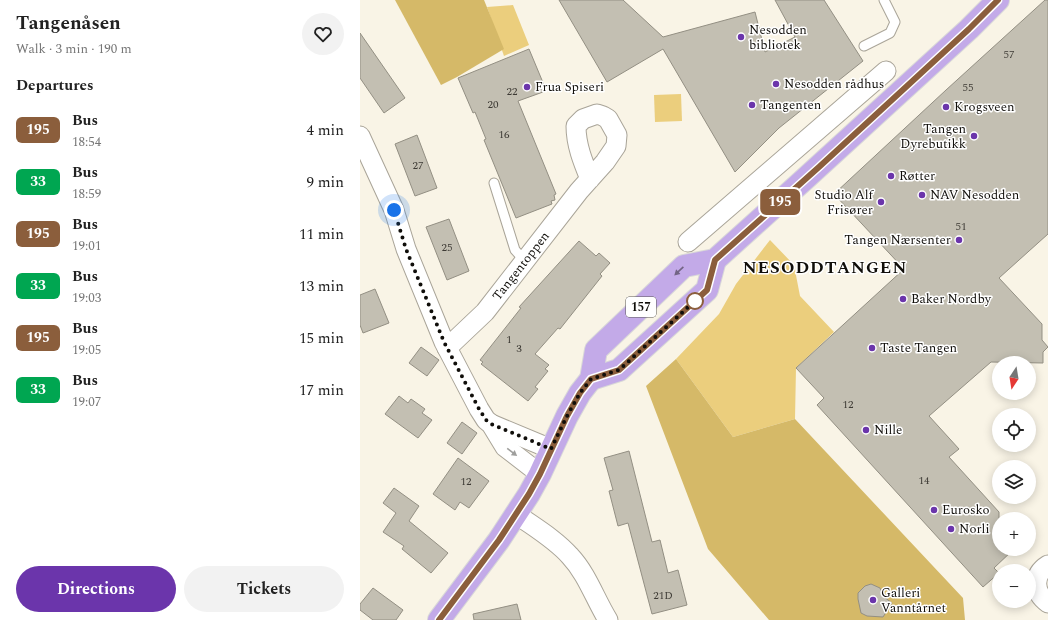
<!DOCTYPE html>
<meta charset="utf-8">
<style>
:root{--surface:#fff;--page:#f2f2f2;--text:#222;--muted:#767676;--accent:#6b35ab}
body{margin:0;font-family:Spectral,serif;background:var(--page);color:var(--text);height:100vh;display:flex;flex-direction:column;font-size:15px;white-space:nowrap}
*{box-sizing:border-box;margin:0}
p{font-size:13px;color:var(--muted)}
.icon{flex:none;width:22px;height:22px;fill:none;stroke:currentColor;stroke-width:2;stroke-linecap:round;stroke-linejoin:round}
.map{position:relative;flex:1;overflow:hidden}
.drawer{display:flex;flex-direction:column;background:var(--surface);width:360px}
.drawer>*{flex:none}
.badge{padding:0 8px;border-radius:6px;font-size:14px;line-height:26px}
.needle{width:26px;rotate:192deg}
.controls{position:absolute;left:632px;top:356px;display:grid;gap:8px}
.controls a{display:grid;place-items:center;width:44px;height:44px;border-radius:50%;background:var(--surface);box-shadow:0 2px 10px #0003;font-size:20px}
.you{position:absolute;width:20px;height:20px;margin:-10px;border:3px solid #fff;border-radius:50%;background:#1a73e8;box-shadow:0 0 0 6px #1a73e833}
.map>.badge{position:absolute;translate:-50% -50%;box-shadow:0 0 0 2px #fff}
h2{padding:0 16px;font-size:15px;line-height:36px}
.round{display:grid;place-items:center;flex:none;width:42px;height:42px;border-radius:21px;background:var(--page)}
.summary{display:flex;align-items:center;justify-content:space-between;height:68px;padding:0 16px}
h1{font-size:19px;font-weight:700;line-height:30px}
.button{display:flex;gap:8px;margin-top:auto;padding:8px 16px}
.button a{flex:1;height:46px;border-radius:24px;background:var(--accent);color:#fff;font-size:16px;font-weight:700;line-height:46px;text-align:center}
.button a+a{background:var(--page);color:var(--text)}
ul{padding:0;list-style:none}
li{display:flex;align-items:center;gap:12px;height:52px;padding:0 16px}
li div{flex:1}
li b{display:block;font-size:15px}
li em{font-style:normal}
li .badge{min-width:44px;font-weight:700;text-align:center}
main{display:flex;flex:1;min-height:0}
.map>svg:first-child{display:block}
.green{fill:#ebce7d}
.forest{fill:#d5b968}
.building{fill:#c3bfb2;stroke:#938f83}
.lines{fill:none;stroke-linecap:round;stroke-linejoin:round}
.lane-casing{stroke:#a9a498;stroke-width:11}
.street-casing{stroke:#a9a498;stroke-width:21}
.primary-casing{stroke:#d9d8d8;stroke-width:24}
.lane{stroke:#fff;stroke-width:9}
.street{stroke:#fff;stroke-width:19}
.primary{stroke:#c3aae8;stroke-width:22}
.oneway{fill:#726484}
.oneway2{fill:#9f9f9d}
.line-casing{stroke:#fff;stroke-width:9}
.line{stroke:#8b5e3c;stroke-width:6}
.walk{stroke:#100e0a;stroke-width:4;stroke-dasharray:0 7.2}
.poi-dot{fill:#6b35ab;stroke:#fff;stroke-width:1.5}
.stop-dot{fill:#fff;stroke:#8b5e3c;stroke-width:2}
.labels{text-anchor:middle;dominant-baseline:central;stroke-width:3;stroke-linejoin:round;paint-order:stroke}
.number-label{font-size:11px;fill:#3d3a34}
.shield{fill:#fff;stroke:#585654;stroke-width:1}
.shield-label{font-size:12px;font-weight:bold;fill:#100e0a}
.poi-label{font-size:13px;fill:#100e0a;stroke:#fff;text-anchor:start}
.street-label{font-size:13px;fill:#100e0a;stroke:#fff}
.district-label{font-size:17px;font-weight:bold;letter-spacing:1px;fill:#100e0a;stroke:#fff}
</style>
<main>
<section class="drawer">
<div class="summary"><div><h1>Tangenåsen</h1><p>Walk · 3 min · 190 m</p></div><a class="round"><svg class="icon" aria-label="heart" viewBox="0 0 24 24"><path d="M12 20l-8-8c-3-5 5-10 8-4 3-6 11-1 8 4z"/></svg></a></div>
<h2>Departures</h2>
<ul>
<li><span class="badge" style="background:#8b5e3c;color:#fff">195</span><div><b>Bus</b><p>18:54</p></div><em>4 min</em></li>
<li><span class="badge" style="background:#00a651;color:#fff">33</span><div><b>Bus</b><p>18:59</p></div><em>9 min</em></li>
<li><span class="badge" style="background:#8b5e3c;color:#fff">195</span><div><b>Bus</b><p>19:01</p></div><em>11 min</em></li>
<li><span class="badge" style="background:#00a651;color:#fff">33</span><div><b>Bus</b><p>19:03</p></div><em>13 min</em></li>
<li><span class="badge" style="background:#8b5e3c;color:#fff">195</span><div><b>Bus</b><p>19:05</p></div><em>15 min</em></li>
<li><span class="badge" style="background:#00a651;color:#fff">33</span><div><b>Bus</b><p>19:07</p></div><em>17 min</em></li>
</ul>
<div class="button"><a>Directions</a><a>Tickets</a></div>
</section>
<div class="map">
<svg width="688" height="620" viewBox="0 0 688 620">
<rect width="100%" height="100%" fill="#f9f4e6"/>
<g class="green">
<path d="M153 5 169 45 144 56 127 7Z"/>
<path d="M321 94 322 121 295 122 294 95Z"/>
<path d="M410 240 434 265 440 296 474 332 436 368 435 419 373 437 316 359 359 314 376 284Z"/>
</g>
<g class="forest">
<path d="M35 0H124L144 49 97 77 81 85Z"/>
<path d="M316 359 373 437 435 419 603 598 605 620H409L348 549 286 386Z"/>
</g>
<g class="building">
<path d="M199 0H263L303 37 395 12 405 52 435 37 415 0H464L503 61 419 128 375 172 303 49 247 82Z"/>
<path d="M685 0H688V234L639 278 682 324V340L688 347 683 352V363L631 362 569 416 599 449 589 457 639 512V549H654L634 568 639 573 623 587 457 405 464 398 436 368 544 269 474 194 586 90Z"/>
<path d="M0 33 45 98 24 113 0 78Z"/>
<path d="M169 49 184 85 180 86 183 92 158 101 196 194 194 195 195 200 191 201 192 204 156 218 124 140 126 139 115 112 113 113 98 78Z"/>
<path d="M57 135 77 188 55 196 35 144Z"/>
<path d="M89 219 109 271 87 280 66 227Z"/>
<path d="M219 241 236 256 239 253 250 263 240 274 242 276 200 329 198 328 175 354 189 365 185 369 188 371 175 387 178 389 168 401 121 364 123 362 120 360 161 308 159 307Z"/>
<path d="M15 289 29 323 3 333 0 325V295Z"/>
<path d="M61 347 79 360 67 376 49 363Z"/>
<path d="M39 396 48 403 51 399 65 409 62 413 72 420 58 438 25 414Z"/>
<path d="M102 422 117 433 102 454 87 443Z"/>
<path d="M269 451 292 542 300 540 308 573 318 570 327 605 292 614 268 523 258 526 249 491 253 490 244 458Z"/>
<path d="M98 458 129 481 109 508 100 502 95 510 73 494Z"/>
<path d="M34 488 59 506 49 521 88 553 71 573 42 549 44 546 23 532 36 513 23 503Z"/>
<path d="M511 584 520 588 524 597 532 603 523 617 507 616 501 613 498 599V593L505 586Z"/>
<path d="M13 588 43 610 36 620H13L0 610V604Z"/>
<path d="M157 604 161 620H114L113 614Z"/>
</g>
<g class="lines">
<g class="lane-casing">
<g id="lane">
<path d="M504 46 530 33 535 22 524 0"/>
<path d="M134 183 155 250 165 261"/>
</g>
</g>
<g class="street-casing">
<g id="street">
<path d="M0 136 34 210 46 249 84 342 119 409 126 420 131 424 145 447 180 474"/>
<path d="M328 242 526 71"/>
<path d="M87 348 125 312 219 191 245 162 256 146 257 135 248 119 243 116 237 114 223 119 216 126C216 145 223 162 230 179"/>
<path d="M131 424 191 449"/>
<path d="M156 514C174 527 195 539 210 556 227 574 235 599 248 620"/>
<path d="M688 565C672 575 674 593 688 603"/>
</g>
</g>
<g class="primary-casing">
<g id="primary">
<path d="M231 379 259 370 347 290 355 260"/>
<path d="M79 620 139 540 169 494 180 474 207 416 220 393 231 379 236 350 324 266 355 260 447 177 609 29 638 0"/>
</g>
</g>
<use href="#lane" class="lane"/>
<use href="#street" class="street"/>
<use href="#primary" class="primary"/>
</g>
<defs><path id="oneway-solid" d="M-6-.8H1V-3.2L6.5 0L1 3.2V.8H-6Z"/></defs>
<use class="oneway" href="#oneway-solid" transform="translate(319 271) rotate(137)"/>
<use class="oneway2" href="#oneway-solid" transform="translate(152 452) rotate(37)"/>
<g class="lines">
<g class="line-casing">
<path id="line" d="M79 620 139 540 169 494 180 474 207 416 220 393 231 379 259 370 347 290 355 260 459 167 609 29 638 0"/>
</g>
<use href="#line" class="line"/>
<path class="walk" d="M34 210 46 249 84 342 119 409 126 420 131 424 191 449 207 416 220 393 231 379 259 370 336 300 335 301"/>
</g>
<g class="poi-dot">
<circle cx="381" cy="37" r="4"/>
<circle cx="416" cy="84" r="4"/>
<circle cx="167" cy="87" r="4"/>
<circle cx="392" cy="105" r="4"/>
<circle cx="586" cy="107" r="4"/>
<circle cx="614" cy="136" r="4"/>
<circle cx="531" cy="176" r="4"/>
<circle cx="562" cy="195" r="4"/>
<circle cx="521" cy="202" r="4"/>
<circle cx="599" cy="240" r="4"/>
<circle cx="543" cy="299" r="4"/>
<circle cx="512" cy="348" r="4"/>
<circle cx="506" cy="430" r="4"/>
<circle cx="574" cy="510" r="4"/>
<circle cx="591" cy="529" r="4"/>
<circle cx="513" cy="600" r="4"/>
</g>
<circle class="stop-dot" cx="335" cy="301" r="8"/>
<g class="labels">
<g class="number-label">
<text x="649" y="54">57</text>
<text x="608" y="87">55</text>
<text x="152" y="91">22</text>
<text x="133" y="104">20</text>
<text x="144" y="134">16</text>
<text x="58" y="165">27</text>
<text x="601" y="226">51</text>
<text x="87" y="247">25</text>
<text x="149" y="339">1</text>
<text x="159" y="348">3</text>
<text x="488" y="404">12</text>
<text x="564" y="480">14</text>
<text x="106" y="481">12</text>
<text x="303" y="595">21D</text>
</g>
<rect class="shield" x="266" y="297" width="30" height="20" rx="3"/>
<g class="shield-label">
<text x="281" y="307">157</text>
</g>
<g class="poi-label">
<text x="389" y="30">Nesodden<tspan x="389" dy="15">bibliotek</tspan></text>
<text x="424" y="84">Nesodden rådhus</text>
<text x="175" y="87">Frua Spiseri</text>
<text x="400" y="105">Tangenten</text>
<text x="594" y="107">Krogsveen</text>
<text x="606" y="129" text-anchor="end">Tangen<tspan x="606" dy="15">Dyrebutikk</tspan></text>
<text x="539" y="176">Røtter</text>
<text x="513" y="195" text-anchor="end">Studio Alf<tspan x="513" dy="15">Frisører</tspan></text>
<text x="570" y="195">NAV Nesodden</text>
<text x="591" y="240" text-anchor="end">Tangen Nærsenter</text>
<text x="551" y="299">Baker Nordby</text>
<text x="520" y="348">Taste Tangen</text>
<text x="514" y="430">Nille</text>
<text x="582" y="510">Eurosko</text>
<text x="599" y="529">Norli</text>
<text x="521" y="593">Galleri<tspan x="521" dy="15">Vanntårnet</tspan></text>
</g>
<g class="street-label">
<text transform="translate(161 266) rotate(-52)">Tangentoppen</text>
</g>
<g class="district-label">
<text x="465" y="268">NESODDTANGEN</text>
</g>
</g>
</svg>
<div class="controls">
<a><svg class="needle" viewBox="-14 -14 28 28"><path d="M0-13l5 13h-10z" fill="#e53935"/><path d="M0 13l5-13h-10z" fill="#767676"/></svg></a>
<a><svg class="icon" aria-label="locate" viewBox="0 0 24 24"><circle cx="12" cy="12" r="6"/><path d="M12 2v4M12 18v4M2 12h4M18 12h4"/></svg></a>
<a><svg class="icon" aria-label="layers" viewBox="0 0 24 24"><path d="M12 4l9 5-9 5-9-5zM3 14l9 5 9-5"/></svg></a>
<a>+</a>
<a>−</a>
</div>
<div class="you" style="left:34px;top:210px"></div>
<b class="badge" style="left:420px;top:202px;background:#8b5e3c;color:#fff">195</b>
</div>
</main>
